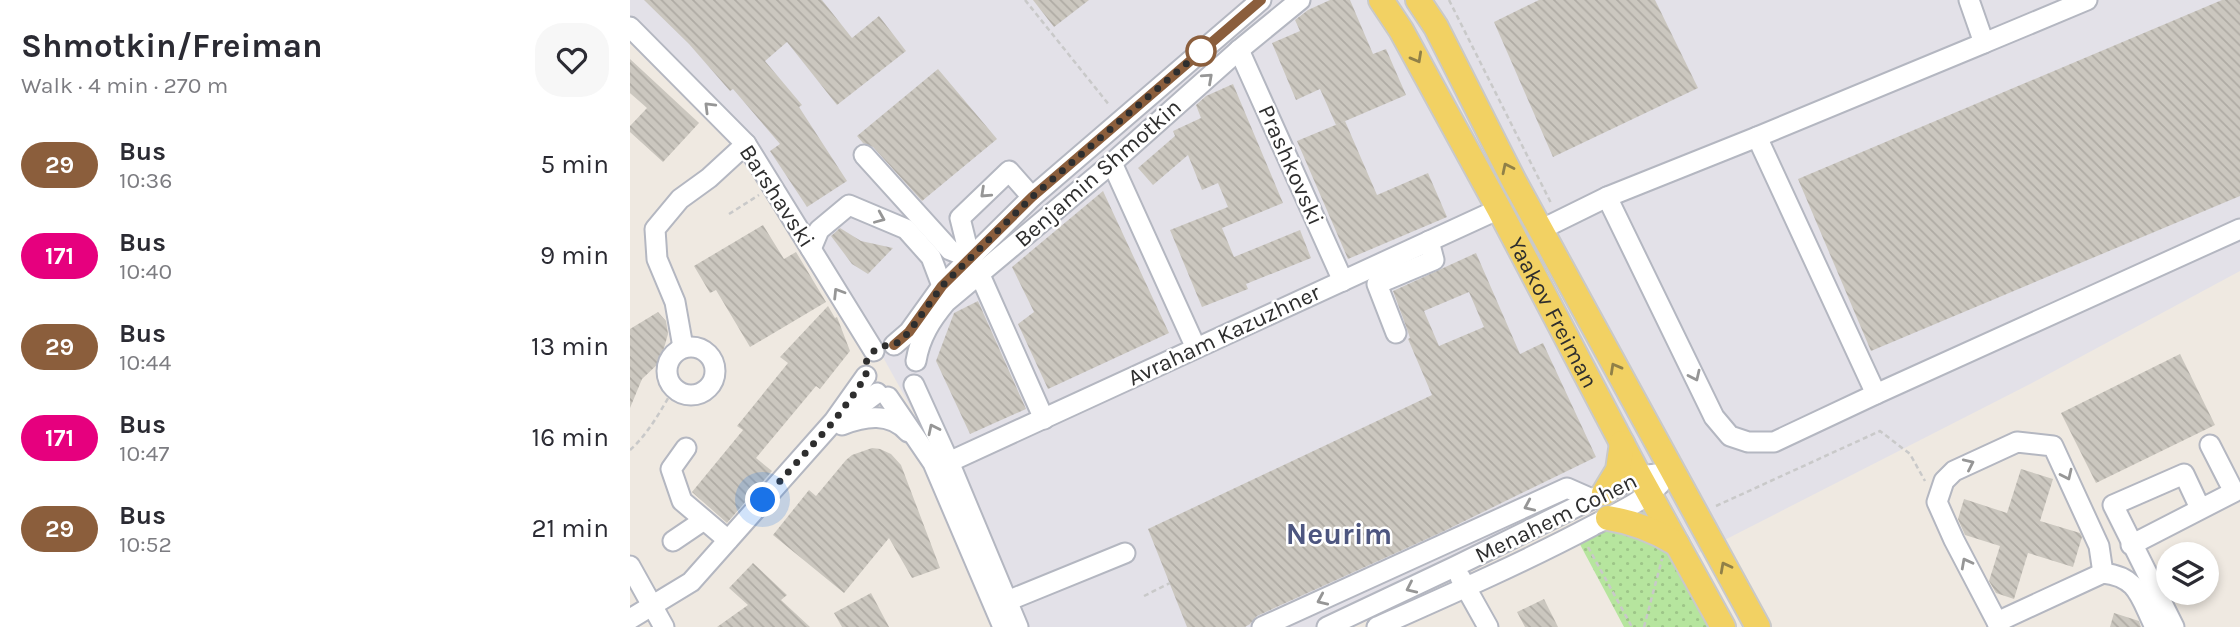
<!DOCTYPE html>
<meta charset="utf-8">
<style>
:root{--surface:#fff;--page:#f7f7f7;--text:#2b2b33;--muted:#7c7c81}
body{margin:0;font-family:Karla,sans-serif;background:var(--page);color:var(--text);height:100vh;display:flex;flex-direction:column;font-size:26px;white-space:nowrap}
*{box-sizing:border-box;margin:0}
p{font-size:23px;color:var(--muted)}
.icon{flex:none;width:38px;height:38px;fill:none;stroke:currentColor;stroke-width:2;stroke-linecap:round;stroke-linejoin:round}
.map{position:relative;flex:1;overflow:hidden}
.side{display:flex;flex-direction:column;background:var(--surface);width:630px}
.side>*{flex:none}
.badge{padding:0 14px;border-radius:23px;font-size:24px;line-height:46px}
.buttons{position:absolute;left:1526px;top:542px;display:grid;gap:14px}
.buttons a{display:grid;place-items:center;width:63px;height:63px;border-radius:50%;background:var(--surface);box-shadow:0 4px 10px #0003;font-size:35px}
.you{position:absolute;width:35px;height:35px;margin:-18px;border:5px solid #fff;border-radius:50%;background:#1a73e8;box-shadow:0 0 0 10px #1a73e833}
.map>.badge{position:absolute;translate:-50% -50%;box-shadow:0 0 0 4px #fff}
.round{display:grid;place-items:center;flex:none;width:74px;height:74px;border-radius:28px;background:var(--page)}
.summary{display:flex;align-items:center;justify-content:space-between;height:119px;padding:0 21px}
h1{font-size:33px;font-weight:700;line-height:52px}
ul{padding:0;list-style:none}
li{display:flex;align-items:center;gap:21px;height:91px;padding:0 21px}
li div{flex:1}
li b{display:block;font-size:26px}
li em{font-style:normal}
li .badge{min-width:77px;font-weight:700;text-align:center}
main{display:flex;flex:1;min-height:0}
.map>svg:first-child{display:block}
.industrial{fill:#e3e1e8}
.park{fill:url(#park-dots)}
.building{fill:url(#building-back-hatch);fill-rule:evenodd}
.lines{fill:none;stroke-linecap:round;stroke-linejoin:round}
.minor-casing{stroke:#b4b7c1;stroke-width:23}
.major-casing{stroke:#c9c9c9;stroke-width:28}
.path{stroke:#c9c9c9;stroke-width:2.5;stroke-dasharray:5 3.5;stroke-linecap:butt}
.minor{stroke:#fff;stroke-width:19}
.major{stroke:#f2d163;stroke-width:24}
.oneway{stroke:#908048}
.oneway2{stroke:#969696}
.line-casing{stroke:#fff;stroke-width:16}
.line{stroke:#8b5e3c;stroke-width:10}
.walk{stroke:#2e2e2e;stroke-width:7;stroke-dasharray:0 12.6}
.stop-dot{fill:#fff;stroke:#8b5e3c;stroke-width:3.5}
.labels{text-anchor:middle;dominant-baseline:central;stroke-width:5;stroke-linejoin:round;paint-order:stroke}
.street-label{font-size:23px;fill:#2e2e2e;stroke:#fff}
.district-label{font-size:30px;font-weight:bold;fill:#4d5680;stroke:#fff}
</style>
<main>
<section class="side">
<div class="summary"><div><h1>Shmotkin/Freiman</h1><p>Walk · 4 min · 270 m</p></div><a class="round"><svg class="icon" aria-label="heart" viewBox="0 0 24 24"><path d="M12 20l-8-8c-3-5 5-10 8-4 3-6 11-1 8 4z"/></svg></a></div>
<ul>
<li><span class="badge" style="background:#8b5e3c;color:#fff">29</span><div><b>Bus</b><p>10:36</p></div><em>5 min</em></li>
<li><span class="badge" style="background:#e6007e;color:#fff">171</span><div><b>Bus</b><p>10:40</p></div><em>9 min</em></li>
<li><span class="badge" style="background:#8b5e3c;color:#fff">29</span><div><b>Bus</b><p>10:44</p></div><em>13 min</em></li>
<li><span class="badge" style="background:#e6007e;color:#fff">171</span><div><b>Bus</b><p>10:47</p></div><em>16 min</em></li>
<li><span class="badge" style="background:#8b5e3c;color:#fff">29</span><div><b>Bus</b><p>10:52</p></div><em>21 min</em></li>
</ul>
</section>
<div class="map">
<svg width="1610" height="627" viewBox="0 0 1610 627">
<defs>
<pattern id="park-dots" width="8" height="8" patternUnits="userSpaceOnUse" patternTransform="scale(1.75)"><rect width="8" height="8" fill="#b6e59e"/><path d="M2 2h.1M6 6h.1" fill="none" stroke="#9dc588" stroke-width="1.8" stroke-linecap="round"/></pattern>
<pattern id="building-back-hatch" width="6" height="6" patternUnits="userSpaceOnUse" patternTransform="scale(1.75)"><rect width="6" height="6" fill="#cbc7bf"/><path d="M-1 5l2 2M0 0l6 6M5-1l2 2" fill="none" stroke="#afaba4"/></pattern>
</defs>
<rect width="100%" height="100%" fill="#efe9e1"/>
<path class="industrial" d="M0 0H1610V271L1402 383 1069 553 1027 479 721 627H387L313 465 254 359 105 151 0 15Z"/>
<path class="park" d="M1020 494 1093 627H994L945 535Z"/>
<g class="building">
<path d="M14 0H192L222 38 249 16 276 51 207 105 157 42 135 61 172 105 169 107 217 181 177 207 140 151 150 144 103 89 100 91 59 44Z"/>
<path d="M403 0H459L424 27Z"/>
<path d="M700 0H720L743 54 756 49 776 95 706 125 690 89 666 100 642 43 670 31 665 20 678 10Z"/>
<path d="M909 0H1025L1068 88 923 157 864 22Z"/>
<path d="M1592 0H1610V196L1241 351 1168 179Z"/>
<path d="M0 59 69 123 33 162 0 132V126L17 108 0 93Z"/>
<path d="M308 69 367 139 292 201 243 147 233 143 227 136Z"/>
<path d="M603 84 653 203 592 228 604 257 670 230 681 258 616 284 618 289 572 307 540 230 598 207 588 183 572 190 558 155 523 185 508 168 545 136 543 131 571 118 566 105 576 96Z"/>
<path d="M715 121 747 195 798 173 817 217 718 259 667 141Z"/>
<path d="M473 191 539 333 418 389 388 324 404 312 382 267Z"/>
<path d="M133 225 154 259 166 252 196 302 120 347 86 290 80 293 64 266Z"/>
<path d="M210 228 231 241 263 248 238 274 222 264 201 236Z"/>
<path d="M846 253 890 354 913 343 966 457 810 533 627 616 620 624 615 627H557L518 529 802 395 778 339 780 338 777 329 763 291ZM839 292 854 327 809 346 794 311Z"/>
<path d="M348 301 396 409 340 434 306 361 324 313Z"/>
<path d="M198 306 205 318 207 317 220 351 190 389 186 386 126 458 142 471 97 523 62 492 113 430 107 426 158 363 150 357Z"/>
<path d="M28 312 36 321 38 334 30 362 12 379 0 408V329Z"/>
<path d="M1550 354 1585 425 1466 483 1431 413Z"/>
<path d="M242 448 250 449 261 454 271 465 310 568 282 578 259 538 214 593 143 535 179 490 186 496 216 460 222 455Z"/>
<path d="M1391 469 1423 479 1410 521 1450 533 1452 537 1443 567 1398 553 1384 599 1366 593 1359 581 1370 546 1335 535 1328 519 1334 499 1377 513Z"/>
<path d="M123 563 157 595 151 600 180 627H87L118 605 99 588Z"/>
<path d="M241 593 259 627H212L204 613Z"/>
<path d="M914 599 928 627H895L887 612Z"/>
<path d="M1484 613 1509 621 1511 627H1480Z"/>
</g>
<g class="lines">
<g class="minor-casing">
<g id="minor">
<path d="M0 27 116 144 244 351"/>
<path d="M1354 43 1457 0"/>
<path d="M609 50 713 281"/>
<path d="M1127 137 1246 394"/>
<path d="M234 155 320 250 340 258"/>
<path d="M482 163 566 348"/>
<path d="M402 197 379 171 330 218 340 258 350 275 414 419"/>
<path d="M977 197 1084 417 1100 436 1118 442H1144L1246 394 1610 229"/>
<path d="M910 230 977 197 1127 137 1354 43 1339 0"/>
<path d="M181 249 189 230 219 205 276 229 301 257 312 286"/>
<path d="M766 333 747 284 804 260 799 241"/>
<path d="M264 345 279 332 312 286 402 197 631 0"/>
<circle cx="61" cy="371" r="24"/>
<path d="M53 347 45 302 27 259 25 229 50 199 79 178 116 144"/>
<path d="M286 361C290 337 301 320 316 302L482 163 609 50 670 0"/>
<path d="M284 385 319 462 388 627"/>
<path d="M258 397 303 463 373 627"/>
<path d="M217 419 231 405 247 393"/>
<path d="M212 425C235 416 260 412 278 432"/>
<path d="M56 448 41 469 52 501 98 540"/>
<path d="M319 462 869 209"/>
<path d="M43 541 74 520"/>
<path d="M1501 545 1604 492 1580 445"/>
<path d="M0 566 34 627"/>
<path d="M830 577 858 627"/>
<path d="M365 606 495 553"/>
<path d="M0 619 61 582 204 421 236 376"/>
<path d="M1367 622 1324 540 1307 502 1314 481 1324 471 1387 442 1423 446 1469 546 1473 573"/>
<path d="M632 627 937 488 962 499"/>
<path d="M697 627 824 567 1009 476 1044 472"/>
<path d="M747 627C819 595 892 563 962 526 985 514 1011 503 1030 484"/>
<path d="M1370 627 1367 622 1473 573C1509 577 1510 598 1525 627"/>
<path d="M1544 627 1483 505 1554 474 1570 508"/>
</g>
</g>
<g class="major-casing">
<g id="major">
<path id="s1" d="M751 0 771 30 869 209 1005 468 1093 627"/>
<path d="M788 0 806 27 884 181 1128 627"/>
<path d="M974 493 988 470 992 443"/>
<path d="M978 518C1004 522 1024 530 1047 544"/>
</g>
</g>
<g class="path">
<path d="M395 0 480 106"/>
<path d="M819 0 922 205"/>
<path d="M99 214 129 195"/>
<path d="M0 450C19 433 31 410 44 388"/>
<path d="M1086 506 1250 431 1280 454 1295 481"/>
<path d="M958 547 1002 627"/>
<path d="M514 596 540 583"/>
<path d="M1014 627 1032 559"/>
</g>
<use href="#minor" class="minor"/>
<use href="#major" class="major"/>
</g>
<defs><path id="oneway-chevron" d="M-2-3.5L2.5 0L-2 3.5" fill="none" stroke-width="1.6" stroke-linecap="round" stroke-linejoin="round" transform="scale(1.75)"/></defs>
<g class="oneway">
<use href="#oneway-chevron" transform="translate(787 58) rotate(61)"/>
<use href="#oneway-chevron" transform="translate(877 168) rotate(-116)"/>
<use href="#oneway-chevron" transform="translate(985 368) rotate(-119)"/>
<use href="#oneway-chevron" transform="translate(1095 567) rotate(-118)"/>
</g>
<g class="oneway2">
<use href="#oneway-chevron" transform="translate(578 78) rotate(-42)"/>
<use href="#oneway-chevron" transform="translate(79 107) rotate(-135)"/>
<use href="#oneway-chevron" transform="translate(355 193) rotate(137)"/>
<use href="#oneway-chevron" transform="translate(250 218) rotate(23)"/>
<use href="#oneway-chevron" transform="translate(208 293) rotate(-122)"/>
<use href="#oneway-chevron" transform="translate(1065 376) rotate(65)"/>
<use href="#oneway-chevron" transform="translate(303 429) rotate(-116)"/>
<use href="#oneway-chevron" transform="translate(1339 464) rotate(-25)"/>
<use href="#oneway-chevron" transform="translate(1437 475) rotate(65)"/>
<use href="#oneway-chevron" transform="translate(899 506) rotate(156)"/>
<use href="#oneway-chevron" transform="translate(1336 563) rotate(-118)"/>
<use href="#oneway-chevron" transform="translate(781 588) rotate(155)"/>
<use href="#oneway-chevron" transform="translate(692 600) rotate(156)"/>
</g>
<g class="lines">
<g class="line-casing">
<path id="line" d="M264 345 279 332 312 286 402 197 631 0"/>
</g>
<use href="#line" class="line"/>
<path class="walk" d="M133 500 204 421 224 394 236 376V362L244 351 253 346 264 345 271 340 279 332 312 286 402 197 571 51"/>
</g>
<circle class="stop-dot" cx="571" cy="51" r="14"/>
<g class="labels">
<g class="street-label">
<text transform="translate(661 165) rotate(66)">Prashkovski</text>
<text transform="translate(468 173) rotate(-41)">Benjamin Shmotkin</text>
<text transform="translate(147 196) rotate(57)">Barshavski</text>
<text stroke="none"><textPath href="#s1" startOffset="357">Yaakov Freiman</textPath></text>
<text transform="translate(594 335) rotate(-25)">Avraham Kazuzhner</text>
<text transform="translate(926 518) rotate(-26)">Menahem Cohen</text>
</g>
<g class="district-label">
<text x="709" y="534">Neurim</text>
</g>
</g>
</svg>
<div class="buttons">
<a><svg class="icon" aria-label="layers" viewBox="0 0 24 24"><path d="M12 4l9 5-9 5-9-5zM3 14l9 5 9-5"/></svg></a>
</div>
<div class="you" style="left:133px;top:500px"></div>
</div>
</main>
